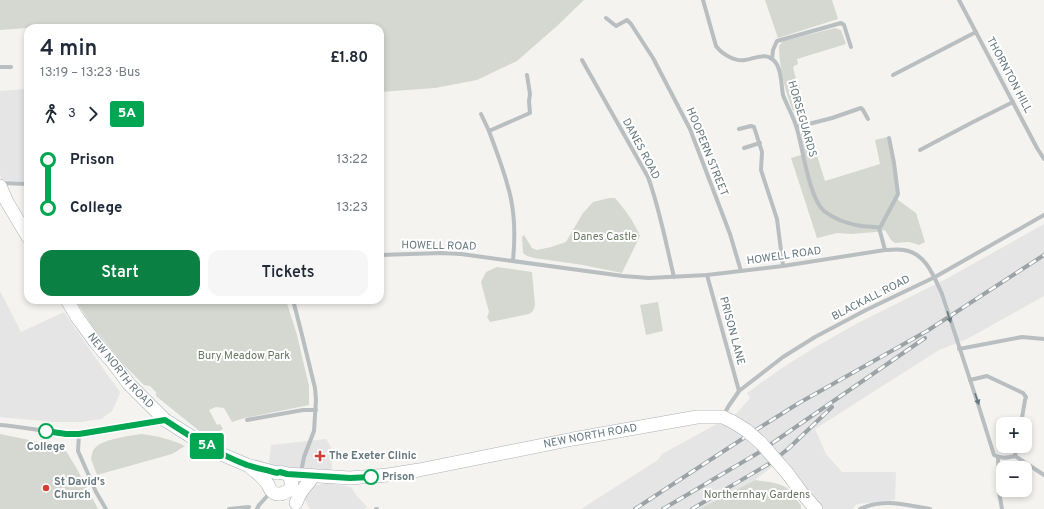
<!DOCTYPE html>
<meta charset="utf-8">
<style>
:root{--surface:#fff;--page:#f6f6f7;--text:#1f2937;--muted:#747a83;--accent:#0b8043}
body{margin:0;font-family:Overpass,sans-serif;background:var(--page);color:var(--text);height:100vh;display:flex;flex-direction:column;font-size:15px;white-space:nowrap}
*{box-sizing:border-box;margin:0}
p{font-size:13px;color:var(--muted)}
.icon{flex:none;width:22px;height:22px;fill:none;stroke:currentColor;stroke-width:2;stroke-linecap:round;stroke-linejoin:round}
.map{position:relative;flex:1;overflow:hidden}
.drawer{position:absolute;left:24px;top:24px;width:360px;height:280px;display:flex;flex-direction:column;background:var(--surface);border-radius:12px;box-shadow:0 2px 6px #0003}
.drawer>*{flex:none}
.badge{padding:0 8px;border-radius:3px;font-size:14px;line-height:26px}
.fabs{position:absolute;left:996px;top:417px;display:grid;gap:8px}
.fabs a{display:grid;place-items:center;width:36px;height:36px;border-radius:8px;background:var(--surface);box-shadow:0 2px 6px #0003;font-size:20px}
.map>.badge{position:absolute;translate:-50% -50%;box-shadow:0 0 0 2px #fff}
.legs{display:flex;align-items:center;gap:6px;height:44px;padding:0 16px;font-size:13px}
.legs p{margin-inline-start:auto}
.headline{display:flex;align-items:center;justify-content:space-between;height:68px;padding:0 16px}
h1{font-size:22px;font-weight:600;line-height:30px}
.cta{display:flex;gap:8px;margin-top:auto;padding:8px 16px}
.cta a{flex:1;height:46px;border-radius:12px;background:var(--accent);color:#fff;font-size:16px;font-weight:600;line-height:46px;text-align:center}
.cta a+a{background:var(--page);color:var(--text)}
ul{padding:0 16px;list-style:none}
li{display:flex;align-items:center;gap:14px;height:48px;font-size:15px}
li i{display:grid;place-items:center;width:6px;height:100%;margin:0 5px;background:currentColor}
li i::after{content:'';width:10px;height:10px;margin:-5px;border:3px solid;border-radius:50%;background:var(--surface)}
li p{margin-inline-start:auto}
li:first-child i{background:linear-gradient(#0000 50%,currentColor 0)}
li:last-child i{background:linear-gradient(currentColor 50%,#0000 0)}
.map>svg:first-child{display:block}
.built{fill:#e4e5e4}
.green{fill:#d4d8d0}
.lines{fill:none;stroke-linecap:round;stroke-linejoin:round}
.secondary-casing{stroke:#abb2b5;stroke-width:14}
.street{stroke:#b9bec0;stroke-width:4}
.secondary{stroke:#fff;stroke-width:13}
.rail-casing{stroke:#9ba3a6;stroke-width:4}
.rail{stroke:#fff;stroke-width:2.5;stroke-dasharray:8;stroke-linecap:butt}
.secondary-bridge-casing{stroke:#abb2b5;stroke-width:14;stroke-linecap:butt}
.street-bridge{stroke:#b9bec0;stroke-width:4}
.secondary-bridge{stroke:#fff;stroke-width:13}
.oneway{fill:#66777e}
.line-1-casing{stroke:#fff;stroke-width:9}
.line-1{stroke:#00a651;stroke-width:6}
.stop-1-dot{fill:#fff;stroke:#00a651;stroke-width:2}
.poi-dot{fill:#d03f34;stroke:#fff;stroke-width:1.5}
.labels{text-anchor:middle;dominant-baseline:central;stroke-width:4;stroke-linejoin:round;paint-order:stroke}
.street-label{font-size:11px;fill:#66777e;stroke:#fff}
.park-label{font-size:11px;fill:#6a7664;stroke:#fff}
.stop-label{font-size:11px;font-weight:bold;fill:#66777e;stroke:#fff}
.poi-label{font-size:11px;font-weight:bold;fill:#66777e;stroke:#fff;text-anchor:start}
</style>
<div class="map">
<svg width="1044" height="509" viewBox="0 0 1044 509">
<rect width="100%" height="100%" fill="#f4f3f0"/>
<g class="built">
<path d="M28 82V182L2 180 0 174V91L27 89Z"/>
<path d="M1044 224V296L967 339 939 350 815 429 826 454 842 472H896L895 500 857 504 852 509H822L803 488 773 466 755 480 699 509H581L658 460 662 454 737 413 750 398 747 393 779 370 817 346 858 323 948 278Z"/>
<path d="M0 291 21 332 64 312 106 373 120 392 118 398 112 411 101 419 81 422H54L0 417Z"/>
<path d="M326 439 331 447 332 474 269 464 271 445Z"/>
<path d="M326 483 351 487 356 495 367 507 364 509H310L304 499 305 495 314 486Z"/>
</g>
<g class="green">
<path d="M0 0H584L557 26 517 61 477 80 435 88 380 92V28H55L54 26 0 30Z"/>
<path d="M765 0H832L838 19 778 38Z"/>
<path d="M835 28 841 30 846 44 797 59 798 64 794 66 793 68 797 82 799 84 801 92 799 97 803 108 793 111C785 92 779 67 779 46L783 41Z"/>
<path d="M809 130 825 181 880 164 875 140 887 137 892 161 898 200 916 213 925 242 919 245 909 242 895 243 891 240 885 230 876 232 851 234 837 233 817 238 791 158 804 154 800 136 803 131Z"/>
<path d="M609 198H615C626 211 633 220 640 236L622 273 583 265 534 258 527 256 523 253 522 237 524 235 532 248 537 250 551 247 566 242 583 213 593 202Z"/>
<path d="M497 267 532 272 535 305 533 311 529 314 490 322 487 317 489 312 481 282 486 272Z"/>
<path d="M89 300H286L297 335 309 386V405L245 418 232 422 224 408 216 407 209 410 217 425 220 424 223 429 208 438 156 396V392L150 386 144 385 125 366 93 327 78 304 83 301Z"/>
<path d="M658 302 663 331 646 335 640 305Z"/>
<path d="M0 434 44 443 66 451 77 469 98 509H0Z"/>
<path d="M141 434C157 436 171 439 185 446L172 454 97 475 91 459C92 455 92 450 96 447 104 439 129 436 141 434Z"/>
<path d="M755 480C766 482 781 482 789 490 793 495 797 501 801 505V509H699Z"/>
</g>
<g class="lines">
<g class="secondary-casing">
<g id="secondary">
<path d="M0 186 7 202 28 237"/>
<path id="s1" d="M67 300 77 317 96 343 114 364 129 384 165 420 203 444 221 454 247 465 277 473 280 472 287 474 350 478 388 475 419 470 573 439 697 417H723L733 422"/>
<path d="M251 468C257 472 262 477 267 483 269 485 269 489 272 491 277 497 287 493 291 488 293 482 291 478 287 474"/>
<path d="M788 474 801 492 816 509"/>
<path d="M296 503C299 494 303 488 310 481"/>
</g>
</g>
<g class="street">
<path d="M703 0 716 46C722 54 735 62 745 60 757 58 767 51 776 63 782 71 781 85 783 95 787 106 794 117 797 129 803 149 809 198 824 211 834 219 849 224 861 226 867 227 873 226 879 228L881 235 885 250"/>
<path d="M959 0 1037 148 1044 159"/>
<path d="M606 18 616 26 627 20 631 24 653 58 690 129 730 234 741 271"/>
<path d="M772 59 773 50 777 41 841 23 844 25 851 47"/>
<path d="M582 60 648 177C660 210 666 244 674 277"/>
<path d="M0 67H11"/>
<path d="M893 75 976 32"/>
<path d="M481 114 489 131"/>
<path d="M797 127 832 118 861 108 863 110 868 119"/>
<path d="M739 129 751 126 754 127 762 152 761 170 777 219 783 266"/>
<path d="M744 148 760 143"/>
<path d="M920 150 973 122 1013 102"/>
<path d="M0 183 28 184"/>
<path d="M879 228 881 226 898 194 894 163 889 138"/>
<path d="M380 255 441 253 461 254 623 276 649 278 707 275 783 266 885 250C891 250 898 249 904 250 926 253 934 277 942 294"/>
<path d="M513 260C515 240 515 219 511 199 506 175 497 153 489 131L530 113 529 101 530 94 527 75"/>
<path d="M707 275 739 391"/>
<path d="M293 300 302 335 315 388 316 400 314 431 304 457 301 472"/>
<path d="M957 340 978 404 994 455C1001 459 1007 458 1015 456L1044 475"/>
<path d="M959 349 1022 337 1044 339"/>
<path d="M970 380 987 376 1023 393 1026 397 1025 400 1021 424"/>
<path d="M724 415 728 407 739 391 783 357 815 337 866 310 935 277 1044 215"/>
<path d="M247 420 303 410H316"/>
<path d="M0 425C27 427 53 434 79 434L162 421"/>
<path d="M79 434 78 451 96 492 106 509"/>
<path d="M1015 456 1017 446"/>
<path d="M998 457 999 492 1002 509"/>
<path d="M229 509 249 507"/>
<path d="M257 509 259 505 270 493"/>
<path d="M376 509H377"/>
<path d="M860 509C884 498 905 505 930 509"/>
</g>
<use href="#secondary" class="secondary"/>
<g class="rail-casing">
<g id="rail">
<path d="M635 509 759 428 799 403 927 331 1044 255"/>
<path d="M663 509 758 453 925 338"/>
<path d="M692 509 772 462 789 448 832 407"/>
</g>
</g>
<use href="#rail" class="rail"/>
<g class="secondary-bridge-casing">
<path id="secondary-bridge" d="M733 422 746 430 761 443 788 474"/>
</g>
<path class="street-bridge" d="M942 294 957 340"/>
<use href="#secondary-bridge" class="secondary-bridge"/>
</g>
<defs><path id="oneway-solid" d="M-6-.8H1V-3.2L6.5 0L1 3.2V.8H-6Z"/></defs>
<g class="oneway">
<use href="#oneway-solid" transform="translate(949 317) rotate(72)"/>
<use href="#oneway-solid" transform="translate(977 399) rotate(71)"/>
</g>
<g class="lines">
<g class="line-1-casing">
<path id="line-1" d="M46 431 66 434H79L165 420C191 437 218 454 247 465 256 468 267 470 277 473L280 472 287 474 350 478 371 477"/>
</g>
<use href="#line-1" class="line-1"/>
</g>
<g class="stop-1-dot">
<circle cx="46" cy="431" r="7"/>
<circle cx="371" cy="477" r="7"/>
</g>
<g class="poi-dot">
<path d="M318 450h4v4h4v4h-4v4h-4v-4h-4v-4h4z"/>
<circle cx="46" cy="488" r="4"/>
</g>
<g class="labels">
<g class="street-label">
<text transform="translate(1009 75) rotate(62)">THORNTON HILL</text>
<text transform="translate(802 119) rotate(74)">HORSEGUARDS</text>
<text transform="translate(641 149) rotate(62)">DANES ROAD</text>
<text transform="translate(707 152) rotate(68)">HOOPERN STREET</text>
<text transform="translate(439 246) rotate(1)">HOWELL ROAD</text>
<text transform="translate(784 256) rotate(-8)">HOWELL ROAD</text>
<text transform="translate(871 298) rotate(-27)">BLACKALL ROAD</text>
<text transform="translate(732 331) rotate(75)">PRISON LANE</text>
<text stroke="none"><textPath href="#s1" startOffset="89">NEW NORTH ROAD</textPath></text>
<text stroke="none"><textPath href="#s1" startOffset="598">NEW NORTH ROAD</textPath></text>
</g>
<g class="park-label">
<text x="605" y="237">Danes Castle</text>
<text x="244" y="356">Bury Meadow Park</text>
<text x="757" y="495">Northernhay Gardens</text>
</g>
<g class="stop-label">
<text x="46" y="447">College</text>
<text x="382" y="477" text-anchor="start">Prison</text>
</g>
<g class="poi-label">
<text x="329" y="456">The Exeter Clinic</text>
<text x="54" y="482">St David's<tspan x="54" dy="13">Church</tspan></text>
</g>
</g>
</svg>
<div class="fabs">
<a>+</a>
<a>−</a>
</div>
<b class="badge" style="left:207px;top:446px;background:#00a651;color:#fff">5A</b>
<section class="drawer">
<div class="headline"><div><h1>4 min</h1><p>13:19 – 13:23 · Bus</p></div><b>£1.80</b></div>
<div class="legs"><svg class="icon" aria-label="walk" viewBox="0 0 24 24"><circle cx="13" cy="4" r="2"/><path d="M13 8l-2 6 4 7M11 14l-3 7M7 12l3-4h3l4 4"/></svg>3<svg class="icon" aria-label="forward" viewBox="0 0 24 24"><path d="M9 5l7 7-7 7"/></svg><b class="badge" style="background:#00a651;color:#fff">5A</b></div>
<ul>
<li><i style="color:#00a651"></i><b>Prison</b><p>13:22</p></li>
<li><i style="color:#00a651"></i><b>College</b><p>13:23</p></li>
</ul>
<div class="cta"><a>Start</a><a>Tickets</a></div>
</section>
</div>
